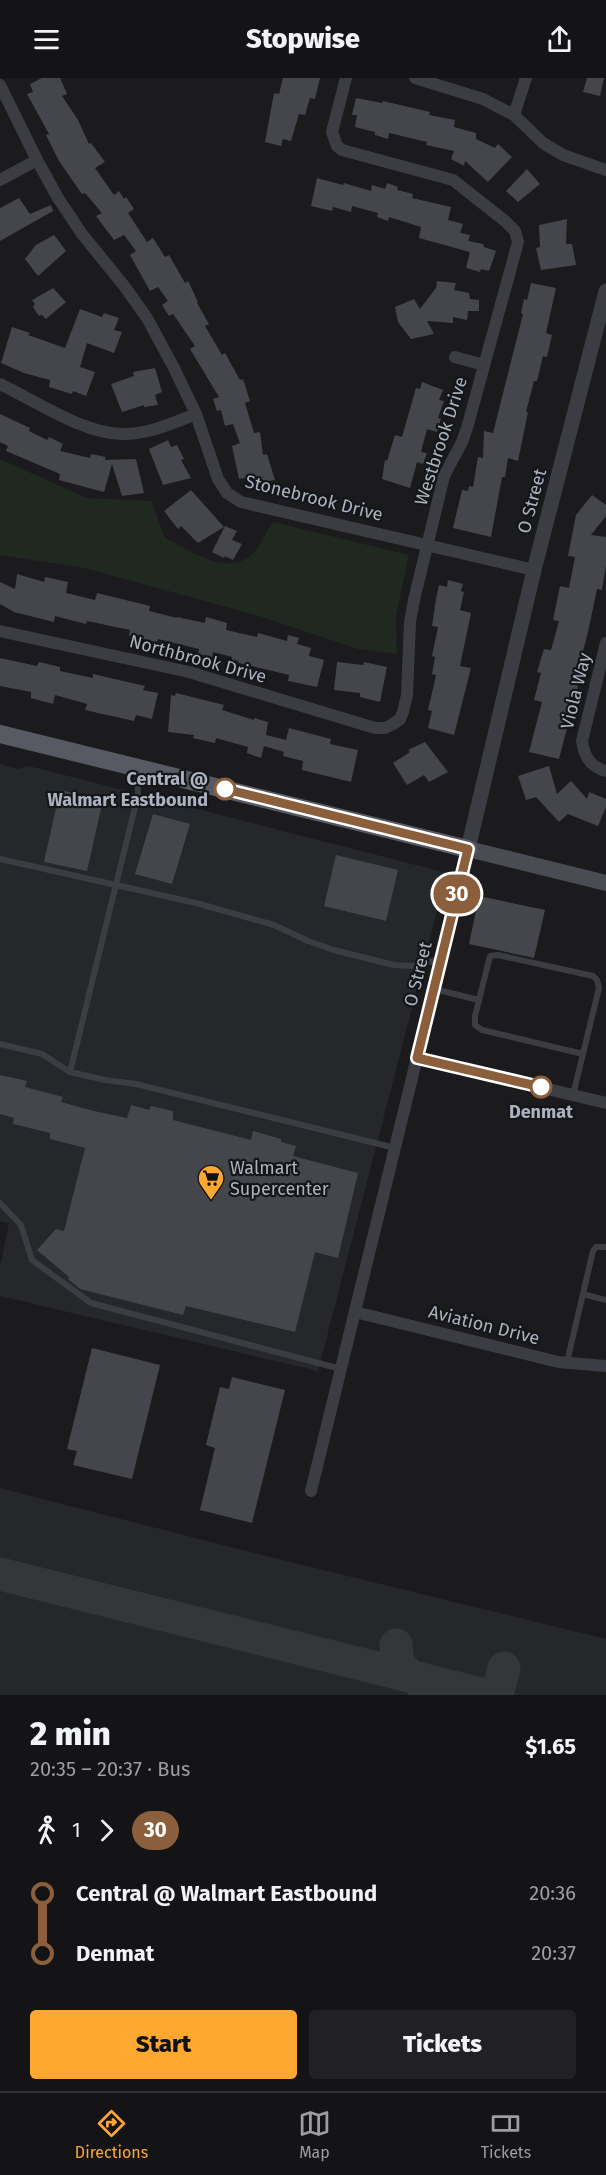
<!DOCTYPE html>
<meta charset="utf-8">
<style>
:root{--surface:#141416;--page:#212123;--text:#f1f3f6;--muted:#9d9ea1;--line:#333335;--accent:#ffa831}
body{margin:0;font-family:"Fira Sans",sans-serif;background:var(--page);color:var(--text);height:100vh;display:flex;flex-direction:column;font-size:22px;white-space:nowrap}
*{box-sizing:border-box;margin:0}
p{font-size:20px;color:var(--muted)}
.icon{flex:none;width:33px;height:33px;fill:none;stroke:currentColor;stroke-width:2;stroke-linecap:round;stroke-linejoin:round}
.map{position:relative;height:1617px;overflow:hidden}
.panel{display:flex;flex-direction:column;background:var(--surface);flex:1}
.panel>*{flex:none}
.badge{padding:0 12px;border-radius:20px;font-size:21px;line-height:39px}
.map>.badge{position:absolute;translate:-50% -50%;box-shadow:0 0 0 3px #fff}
.legs{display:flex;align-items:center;gap:9px;height:66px;padding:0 30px;font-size:20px}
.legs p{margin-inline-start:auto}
.summary{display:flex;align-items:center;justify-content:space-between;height:102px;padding:0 30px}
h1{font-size:33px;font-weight:800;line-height:45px}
.primary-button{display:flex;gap:12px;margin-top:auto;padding:12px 30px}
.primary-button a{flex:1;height:69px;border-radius:6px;background:var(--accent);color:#111;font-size:24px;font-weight:800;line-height:69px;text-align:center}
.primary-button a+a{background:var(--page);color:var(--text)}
ul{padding:0 30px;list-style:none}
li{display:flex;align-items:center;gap:21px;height:60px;font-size:22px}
li i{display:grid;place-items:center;width:9px;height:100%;margin:0 8px;background:currentColor}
li i::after{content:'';width:15px;height:15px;margin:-8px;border:4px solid;border-radius:50%;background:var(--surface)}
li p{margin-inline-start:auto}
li:first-child i{background:linear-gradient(#0000 50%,currentColor 0)}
li:last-child i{background:linear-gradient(currentColor 50%,#0000 0)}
header{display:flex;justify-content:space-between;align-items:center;height:78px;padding:0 30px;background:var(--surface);font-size:27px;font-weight:800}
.dock{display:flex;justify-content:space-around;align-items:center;height:84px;border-top:2px solid var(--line);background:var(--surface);font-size:16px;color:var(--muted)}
.dock a{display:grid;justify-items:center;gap:3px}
.dock .active{color:var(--accent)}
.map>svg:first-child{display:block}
.built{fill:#26272b}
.green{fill:#202920}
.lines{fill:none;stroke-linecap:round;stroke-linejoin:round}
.taxiway{stroke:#34363a;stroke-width:33}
.building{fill:#45464b}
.service{stroke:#3b3d43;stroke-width:6}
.minor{stroke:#3b3d43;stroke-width:12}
.tertiary{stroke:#3b3d43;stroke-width:15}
.secondary{stroke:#494c53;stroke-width:16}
.primary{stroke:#575a62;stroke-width:18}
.line-1-casing{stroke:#fff;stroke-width:14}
.line-1{stroke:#8b5e3c;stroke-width:9}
.stop-1-dot{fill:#fff;stroke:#8b5e3c;stroke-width:3}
.labels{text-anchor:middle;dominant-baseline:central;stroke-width:4.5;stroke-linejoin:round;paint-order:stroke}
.street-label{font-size:18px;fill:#acb3be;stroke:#151619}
.stop-label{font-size:18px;font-weight:bold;fill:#acb3be;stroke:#151619;text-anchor:end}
.poi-label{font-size:18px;fill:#acb3be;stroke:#151619;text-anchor:start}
</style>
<header><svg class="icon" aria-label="menu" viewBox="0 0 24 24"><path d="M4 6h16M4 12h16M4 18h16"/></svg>Stopwise<svg class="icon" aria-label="share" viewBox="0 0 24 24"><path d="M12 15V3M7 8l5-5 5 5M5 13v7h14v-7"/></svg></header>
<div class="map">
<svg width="606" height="1617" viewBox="0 0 606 1617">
<rect width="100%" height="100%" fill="#1b1b1d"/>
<g class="built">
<path d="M0 686 18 691 29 688 447 795 318 1293 0 1218V1189L9 1145 0 1143Z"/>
<path d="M0 1410 266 1478 606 1561V1617H0Z"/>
</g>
<path class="green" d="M0 381 87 420 151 423 165 460C191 473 231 502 255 473 262 464 267 453 273 444L409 477 396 538 397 576 358 571 262 539 85 490 0 477Z"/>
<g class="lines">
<g class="taxiway">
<path d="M0 1496 485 1617"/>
<path d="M396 1567C397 1591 403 1592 421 1605"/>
<path d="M497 1617 504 1590"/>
</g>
</g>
<g class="building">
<path d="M42 0H60L67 16 62 18 78 42 89 66 91 65 105 84 95 90 114 117 119 113 124 121 126 119 134 131 128 135 147 164 153 160 165 179 169 177 185 205 188 203 198 224 197 225 209 246 205 248 222 277 225 275 240 302 243 301 250 323 245 325 254 355 260 354 263 377 267 376 275 402 255 405 252 399 239 401 232 368 240 365 233 346 225 348 221 332 217 333 213 321 219 319 190 271 195 268 173 236 169 238 162 227 168 223 158 209 150 213 130 177 136 173 124 157 114 162 96 138 102 135 85 115 82 116 59 83 46 57 49 56 27 16 33 14 30 6Z"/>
<path d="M283 0H320L315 21 310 20 305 37 299 36 291 63 283 61 281 68 265 64 274 15 279 16Z"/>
<path d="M587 0H604L600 18 583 14Z"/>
<path d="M356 20 382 25 383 23 430 34 429 37 455 42 454 49 476 55V61L495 70 498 66 512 79 488 104 465 83 464 88 451 81 454 73 426 67 427 64 389 55 388 61 375 57V54L355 49 357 37H352Z"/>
<path d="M527 91 540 106 518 124 506 113Z"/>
<path d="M317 100 343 107 344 105 371 113 372 107 385 111 387 105 398 109 397 112 413 116 412 120 451 129 448 142 463 146 460 155 470 157 468 163 483 166 484 169 496 173 489 193 481 191 480 194 466 190 470 174 419 160 421 149 389 139 388 143 377 139 378 135 352 128 351 134 333 129 332 133 311 128Z"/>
<path d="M19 120 30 136 51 127 53 133 0 163V130Z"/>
<path d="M567 141 566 166H572L576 187 541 192 536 170 540 169 539 147Z"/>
<path d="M54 157 66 173 38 198 25 181 36 167Z"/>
<path d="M437 203 456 205 454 212 469 215 470 221 479 222V233H468L467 242 453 239V245L427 243 434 256 411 261 398 244 395 229 414 221 420 231 436 210Z"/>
<path d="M531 205 556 210 546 255 552 257 547 279 543 278 537 303H534L526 334H528L518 383 508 380 505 399H502L491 459 453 450 462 412 468 413 469 408 473 409 478 379 483 380 484 353 493 355 523 236 521 235 524 221 527 222Z"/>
<path d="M53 210 66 224 46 241 42 237 39 238 33 229 35 226 32 222Z"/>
<path d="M80 231 102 239 104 235 119 240 114 252 122 254 114 275 87 265 80 289 95 294 86 318 73 313 72 316 49 309 50 302 24 295 1 285 12 249 30 255 28 257 65 270Z"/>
<path d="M155 290 162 314 155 317 158 327 144 329V327L122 334 111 306 134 298 133 294Z"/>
<path d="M422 304 443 312 439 322 444 323 438 340 441 341 437 354 427 351 421 374 427 375 423 386 417 384 410 410 382 401 385 382 387 383 395 357 402 359 416 310 420 311Z"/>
<path d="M0 336 30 350 29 353 47 362 49 359 63 366 60 373 90 380 91 376 106 379 105 382 136 381 144 415 122 418 112 386 104 414 59 402 60 396 6 373 8 368 0 364Z"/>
<path d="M168 362 171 369 177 367 184 381 181 382 191 400 163 407 149 371Z"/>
<path d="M191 412 224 449 198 465 181 448 178 451 164 433Z"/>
<path d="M592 417 606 427V438L591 457 606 459V487L602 512 597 511 588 554 581 581 583 582 576 607 578 608 559 681 529 674 542 624 534 622 541 595 537 594 544 571 551 572 559 543 553 542 560 508 569 510 575 479 568 478 576 437Z"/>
<path d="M225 448 237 453 232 462 242 466 233 482 225 478 224 480 212 474Z"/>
<path d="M17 496 44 504 45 499 68 504 66 515 95 522 97 515 150 528 149 533 177 540V539L205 545 206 539 227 545 226 552 257 559 258 555 287 563 288 557 299 560 297 566 311 570 309 578 324 582 317 609 288 603 289 597 239 585 238 583 232 581V579L213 574 212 579 198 576 199 571 158 561 157 564 129 558 130 552 87 543 86 546 55 538 54 544 14 534 0 526V504L15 511Z"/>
<path d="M448 502 463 506 461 513 464 514 460 532 471 535 460 588 471 590 454 657 428 650 432 633 428 632 436 597 432 596 435 579 432 578 438 549 432 548 436 521 439 507 447 509Z"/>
<path d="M0 580 37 588 39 584 60 589V593L93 600V596L145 608 143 612 158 615 152 641 136 637 134 643 85 632 87 626 55 617 53 626 31 620V614L0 608Z"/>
<path d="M337 584 363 587 364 584 387 589 380 624 360 619V615L334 612Z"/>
<path d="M176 615 224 627 222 632 254 642V640L268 644 266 657 286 662 289 650 331 661 330 666 358 672 351 704 302 692 303 683 283 678 284 674 264 668 261 680 247 675 248 669 216 660 215 665 193 660 194 657 168 654 171 617 175 618Z"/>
<path d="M425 664 448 694 429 704 424 697 407 707 393 685 410 674 408 672Z"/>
<path d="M549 688 557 716 571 703 587 721 589 714 606 721V729L598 748 568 736 559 744 536 719 526 722 518 698Z"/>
<path d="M60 712 103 722 87 793 44 784Z"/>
<path d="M153 736 190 746 172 806 135 796Z"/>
<path d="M336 777 398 792 386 843 324 828Z"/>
<path d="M479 818 545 832 534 880 469 866Z"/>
<path d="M0 997 27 1003 25 1009 63 1019 61 1024 94 1033 127 1040 131 1027 149 1032 151 1028 173 1033V1042L251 1062 253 1053 281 1061V1064L296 1068 293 1078 358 1095 338 1180 315 1174 295 1254 186 1228 183 1237 80 1211 68 1201 69 1199 37 1172 56 1151 64 1153 85 1070 50 1061V1055L13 1046 14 1040 0 1036Z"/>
<path d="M92 1270 160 1287 132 1401 73 1387 77 1373 67 1371Z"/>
<path d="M232 1299 285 1312 252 1445 200 1432 215 1370 206 1367 220 1309 229 1311Z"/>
</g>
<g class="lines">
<g class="service">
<path d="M0 781 196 825 274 847 308 863 334 872 394 887 414 888 441 881"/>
<path d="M434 911 479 922"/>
<path d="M0 966 42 976 70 994 105 1002 136 1006 395 1070"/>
<path d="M70 994 138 717 137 692"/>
<path d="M573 1017 599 910 597 902 593 898 498 877 490 878 475 938V947L482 952 583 976"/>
<path d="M0 1125 21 1147 32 1182 91 1225 341 1291"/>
<path d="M583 1216 606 1222"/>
<path d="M567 1284 593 1173 596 1169H606"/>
</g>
<g class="minor">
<path d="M415 0 483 21 514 37 543 65 563 77 606 92"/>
<path d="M0 7 37 82 58 120 82 156 125 209 147 240 174 290 196 336 218 401 227 415 241 424 534 492"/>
<path d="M514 37 526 0"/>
<path d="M0 102 37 82"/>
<path d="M455 279 484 287"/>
<path d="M0 306C36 323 85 357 124 356 149 356 173 345 196 336"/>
<path d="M0 553 189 594 375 650H385L393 646 400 641 403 634 407 617 410 544 414 522 444 398 462 364 467 350 518 164 515 153 505 143 453 102 342 72 337 68 332 54 346 0"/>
<path d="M606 565 582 663C584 678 590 689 606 693"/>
<path d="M417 980 606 1025"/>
<path d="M355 1234 558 1284 606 1288"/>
<path d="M311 1413 468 771"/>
</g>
<path class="tertiary" d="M468 771 534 492 606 213"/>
<path class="secondary" d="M468 771 606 805"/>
<path class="primary" d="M0 656 468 771"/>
</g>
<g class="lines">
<g class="line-1-casing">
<path id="line-1" d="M225 711 468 771 417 980 541 1009"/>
</g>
<use href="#line-1" class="line-1"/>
</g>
<defs>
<g id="supermarket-pin" transform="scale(1.35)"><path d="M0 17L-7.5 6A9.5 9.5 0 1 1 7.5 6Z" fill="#ffa831" stroke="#151619"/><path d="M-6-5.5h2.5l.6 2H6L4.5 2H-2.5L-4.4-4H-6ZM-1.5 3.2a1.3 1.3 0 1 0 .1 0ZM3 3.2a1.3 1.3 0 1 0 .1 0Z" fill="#111"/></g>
</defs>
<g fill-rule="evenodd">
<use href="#supermarket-pin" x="211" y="1100"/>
</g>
<g class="stop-1-dot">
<circle cx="225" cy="711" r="10"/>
<circle cx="541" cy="1009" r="10"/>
</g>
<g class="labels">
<g class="street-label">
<text transform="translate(441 363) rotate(-72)">Westbrook Drive</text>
<text transform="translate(314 420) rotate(14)">Stonebrook Drive</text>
<text transform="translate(532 423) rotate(-75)">O Street</text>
<text transform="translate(198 581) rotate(15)">Northbrook Drive</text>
<text transform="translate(576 613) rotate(-76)">Viola Way</text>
<text transform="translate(418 896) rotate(-76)">O Street</text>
<text transform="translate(484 1247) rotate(14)">Aviation Drive</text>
</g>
<g class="stop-label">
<text x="208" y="701">Central @<tspan x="208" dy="21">Walmart Eastbound</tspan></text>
<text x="541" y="1034" text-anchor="middle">Denmat</text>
</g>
<g class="poi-label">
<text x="230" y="1090">Walmart<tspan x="230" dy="21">Supercenter</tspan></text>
</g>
</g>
</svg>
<b class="badge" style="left:457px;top:816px;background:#8b5e3c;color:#fff">30</b>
</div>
<section class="panel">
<div class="summary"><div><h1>2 min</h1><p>20:35 – 20:37 · Bus</p></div><b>$1.65</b></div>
<div class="legs"><svg class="icon" aria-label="walk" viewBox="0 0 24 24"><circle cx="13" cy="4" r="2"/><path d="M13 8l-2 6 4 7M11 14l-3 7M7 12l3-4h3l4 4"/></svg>1<svg class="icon" aria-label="forward" viewBox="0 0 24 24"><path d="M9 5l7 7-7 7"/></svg><b class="badge" style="background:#8b5e3c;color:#fff">30</b></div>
<ul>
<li><i style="color:#8b5e3c"></i><b>Central @ Walmart Eastbound</b><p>20:36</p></li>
<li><i style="color:#8b5e3c"></i><b>Denmat</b><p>20:37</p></li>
</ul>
<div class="primary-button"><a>Start</a><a>Tickets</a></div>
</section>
<nav class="dock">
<a class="active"><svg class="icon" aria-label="directions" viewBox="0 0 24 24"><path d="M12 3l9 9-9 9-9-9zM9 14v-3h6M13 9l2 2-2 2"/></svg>Directions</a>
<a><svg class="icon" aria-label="map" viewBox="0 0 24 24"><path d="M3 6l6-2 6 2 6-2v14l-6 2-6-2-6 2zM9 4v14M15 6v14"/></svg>Map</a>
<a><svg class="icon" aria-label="tickets" viewBox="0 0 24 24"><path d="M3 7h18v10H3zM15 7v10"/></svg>Tickets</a>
</nav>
